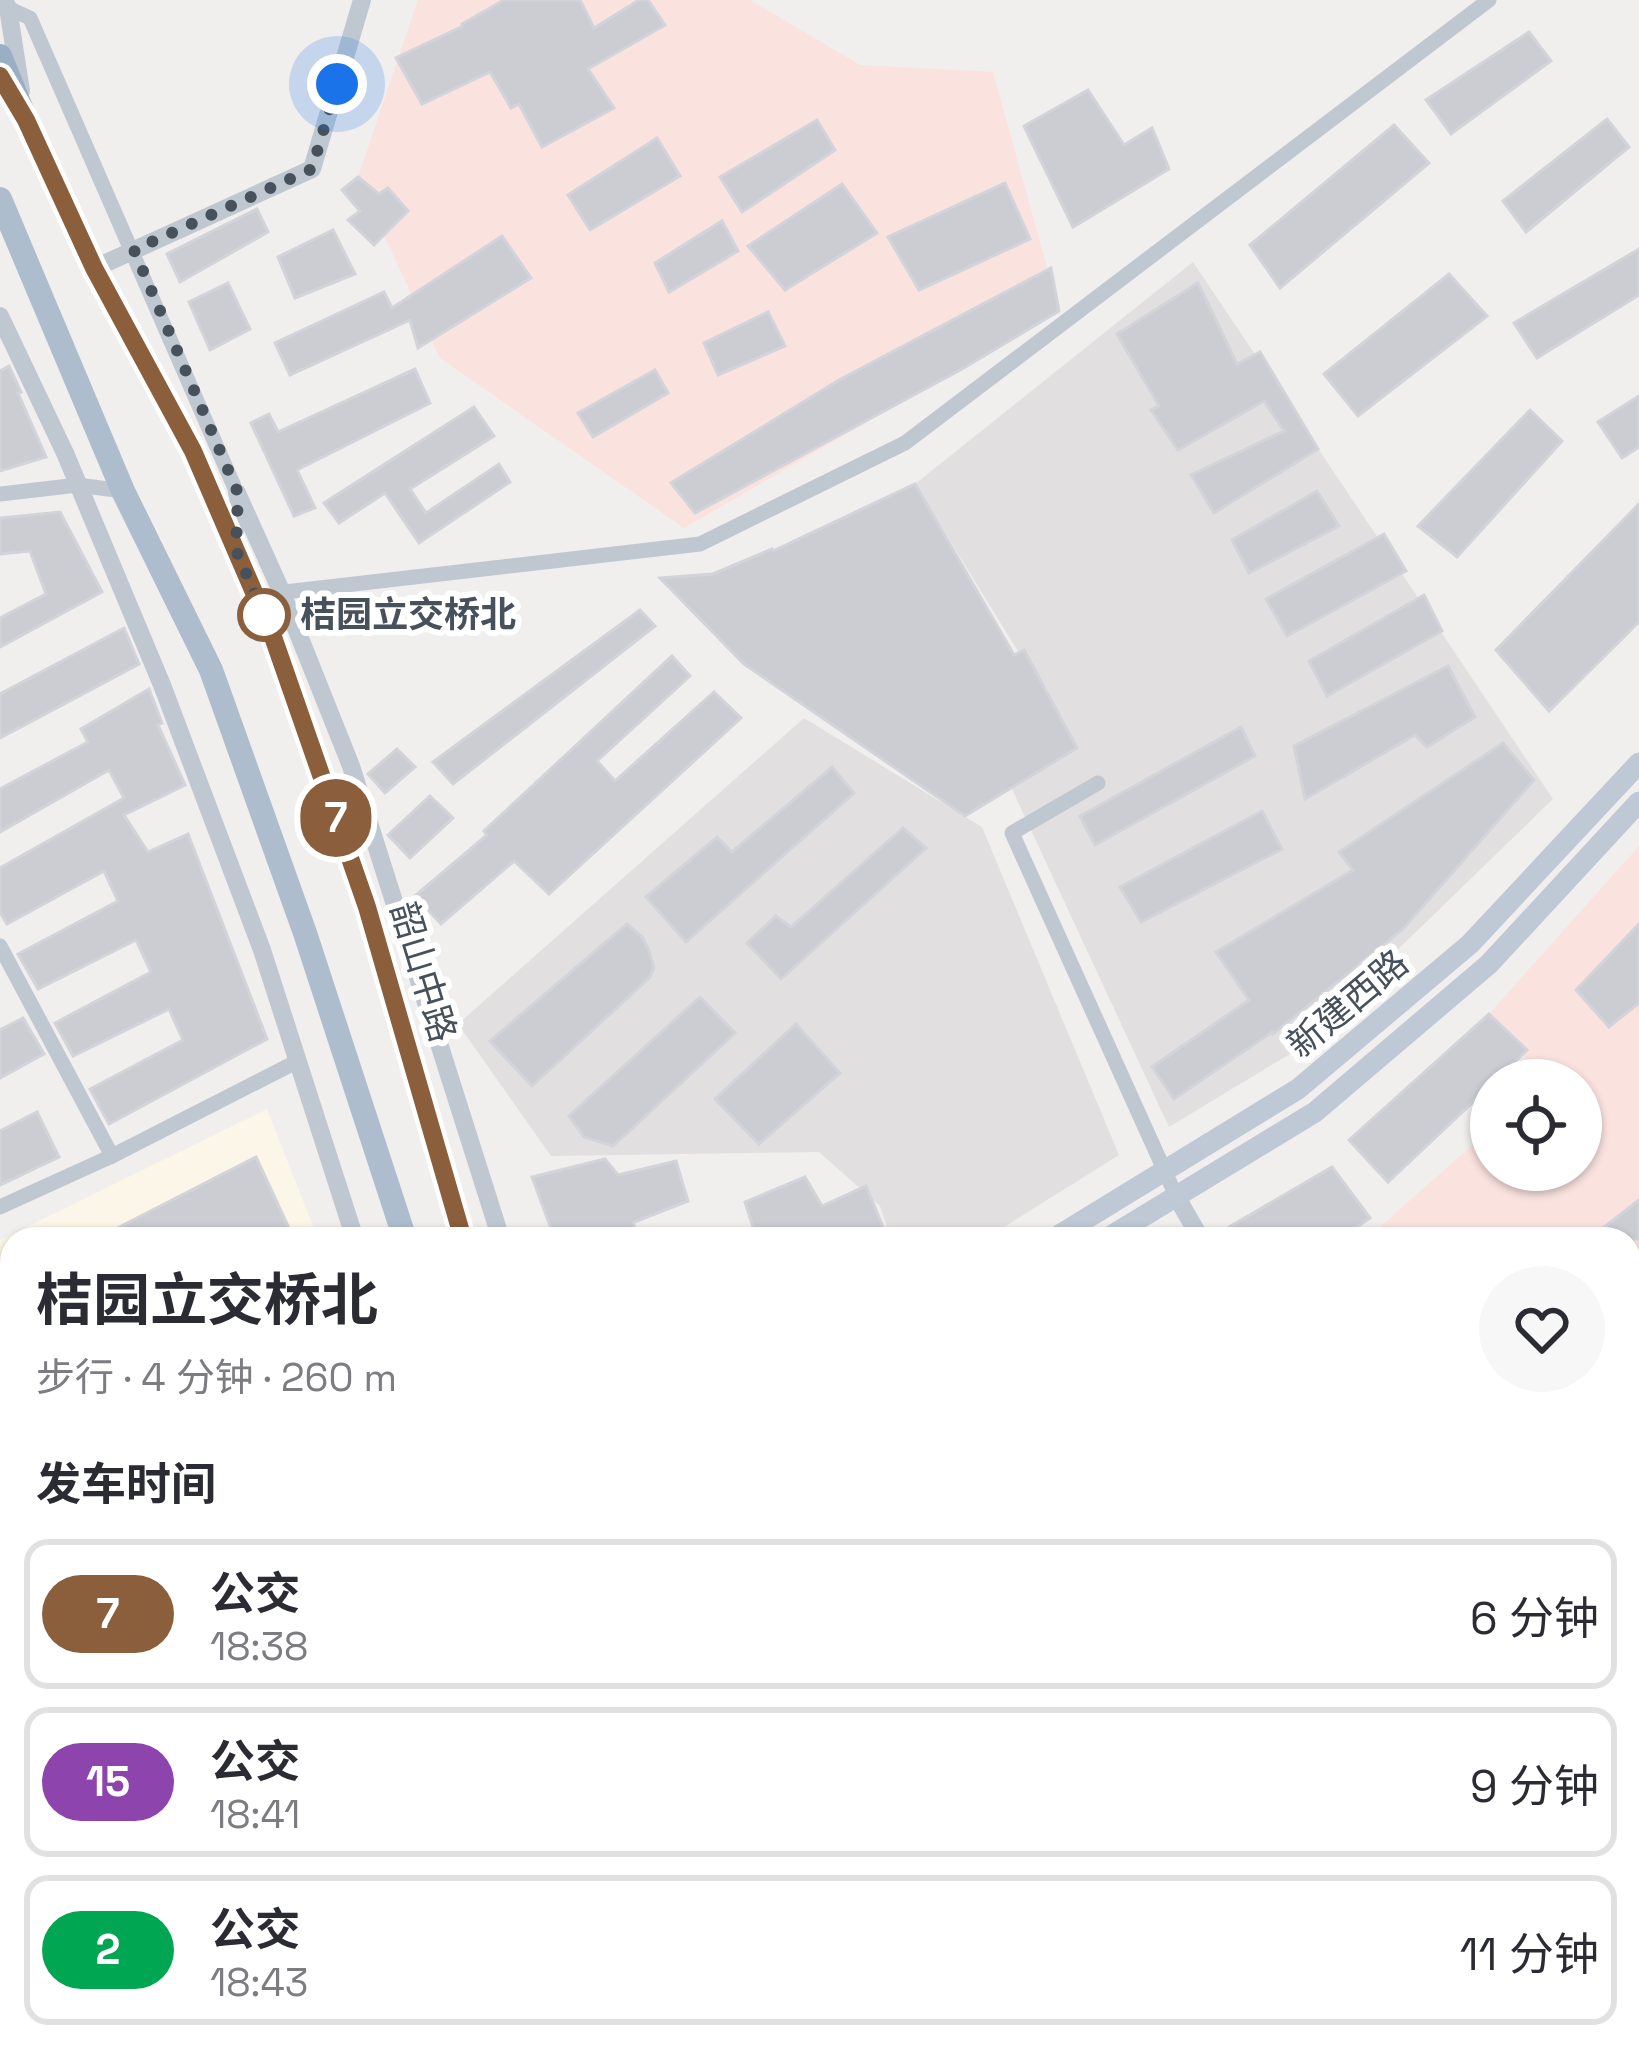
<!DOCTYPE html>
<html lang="zh">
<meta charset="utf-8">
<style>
:root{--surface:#fff;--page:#f7f7f7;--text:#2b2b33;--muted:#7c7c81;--line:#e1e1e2}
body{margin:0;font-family:"Space Grotesk","Noto Sans SC",sans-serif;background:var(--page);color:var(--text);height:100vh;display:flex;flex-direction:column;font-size:45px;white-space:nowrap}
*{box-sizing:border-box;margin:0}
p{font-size:39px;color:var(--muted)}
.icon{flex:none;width:66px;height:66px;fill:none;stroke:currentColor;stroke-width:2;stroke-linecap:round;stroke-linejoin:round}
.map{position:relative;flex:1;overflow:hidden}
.panel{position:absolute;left:0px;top:1227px;width:1641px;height:840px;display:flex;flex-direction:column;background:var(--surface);border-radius:36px 36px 0 0;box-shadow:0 3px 9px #0004}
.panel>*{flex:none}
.badge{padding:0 24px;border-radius:39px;font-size:42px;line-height:78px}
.controls{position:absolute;left:1470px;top:1059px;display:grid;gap:24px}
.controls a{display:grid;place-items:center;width:132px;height:132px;border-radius:50%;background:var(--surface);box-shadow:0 3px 9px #0004;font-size:60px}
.you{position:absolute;width:60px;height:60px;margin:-30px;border:9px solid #fff;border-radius:50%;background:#1a73e8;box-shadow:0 0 0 18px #1a73e833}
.map>.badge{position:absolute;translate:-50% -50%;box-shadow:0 0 0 6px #fff}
h2{padding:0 36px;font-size:45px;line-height:108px}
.round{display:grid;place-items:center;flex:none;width:126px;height:126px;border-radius:63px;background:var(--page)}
.head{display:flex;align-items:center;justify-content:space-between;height:204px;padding:0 36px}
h1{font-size:57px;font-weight:700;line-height:90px}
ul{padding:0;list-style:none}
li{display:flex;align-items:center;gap:36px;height:150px;margin:0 24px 18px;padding:0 12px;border:6px solid var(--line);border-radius:24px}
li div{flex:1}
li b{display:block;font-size:45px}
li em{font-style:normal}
li .badge{min-width:132px;font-weight:700;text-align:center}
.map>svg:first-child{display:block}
.commercial{fill:#fcf6e8}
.education{fill:#e2dfe0}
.medical{fill:#fae2df}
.building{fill:#cbcdd3;stroke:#d2d4da;stroke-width:3}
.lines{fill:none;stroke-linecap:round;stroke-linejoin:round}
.minor{stroke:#bfc8d0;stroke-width:15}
.tertiary{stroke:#bfc8d0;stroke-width:18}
.secondary{stroke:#bfc9d5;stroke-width:21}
.primary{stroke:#aebdcd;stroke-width:24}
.trunk{stroke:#9aaec5;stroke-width:24}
.line-casing{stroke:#fff;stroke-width:27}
.line{stroke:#8b5e3c;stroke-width:18}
.walk{stroke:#47515c;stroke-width:12;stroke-dasharray:0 21.6}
.stop-dot{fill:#fff;stroke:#8b5e3c;stroke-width:6}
.labels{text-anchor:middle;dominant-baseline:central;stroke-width:12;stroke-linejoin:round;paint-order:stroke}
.stop-label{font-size:36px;font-weight:bold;fill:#47515c;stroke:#fff;text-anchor:start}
.street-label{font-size:36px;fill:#47515c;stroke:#fff}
</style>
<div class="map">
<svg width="1639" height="2067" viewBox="0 0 1639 2067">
<rect width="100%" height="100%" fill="#f1eeee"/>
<g class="commercial">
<path d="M267 1109 318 1239H12V1529L0 1506V1240Z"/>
<path d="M421 2055H689L695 2067H427Z"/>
<path d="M1293 2055H1404L1389 2067H1300Z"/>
</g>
<g class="education">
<path d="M1193 262 1553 799 1290 1054 1169 1127 1011 787 1077 747 915 484Z"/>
<path d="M804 718 982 827 1119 1155 985 1239H891L880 1206 819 1152 551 1156 458 1024Z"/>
<path d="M1404 2055H1565L1577 2067H1389Z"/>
</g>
<g class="medical">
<path d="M418 0H750L860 65 993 72 1059 311 684 528 440 358 358 177Z"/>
<path d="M1639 846V1573L1629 1578V1239H1366L1491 1129V1170H1581V1080H1544L1489 1014Z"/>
</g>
<g class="building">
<path d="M504 0H580L594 28 639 0H648L665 25 588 69 614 108 542 147 519 104 511 108 490 72 422 104 396 58 463 26 462 24Z"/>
<path d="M1529 32 1551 61 1451 134 1426 100Z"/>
<path d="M1088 90 1124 145 1152 128 1169 169 1073 227 1024 126Z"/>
<path d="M1607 119 1629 147 1526 232 1503 201Z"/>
<path d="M817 120 835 150 742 212 720 177Z"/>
<path d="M1394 125 1429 163 1280 288 1250 245Z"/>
<path d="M657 138 680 176 590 230 568 195Z"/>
<path d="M358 177 379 194 388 188 408 211 374 245 348 220 360 211 342 190Z"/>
<path d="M1005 183 1030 239 919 290 888 237Z"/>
<path d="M842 184 877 233 785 290 748 246Z"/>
<path d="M257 209 268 232 180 282 167 254Z"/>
<path d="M722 221 738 251 669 292 655 263Z"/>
<path d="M333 230 355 274 295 298 278 257Z"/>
<path d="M502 236 531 278 418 348 410 320 290 375 275 343 384 292 392 308Z"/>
<path d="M1639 249V295L1537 358 1514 323Z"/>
<path d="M1051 268 1059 311 962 369 695 513 671 483 839 380Z"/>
<path d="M1449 274 1487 316 1358 416 1324 374Z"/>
<path d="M228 283 250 329 210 350 189 302Z"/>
<path d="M1198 283 1237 364 1260 352 1318 449 1214 513 1191 475 1284 431 1264 401 1178 450 1151 410 1159 406 1117 334Z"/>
<path d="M768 312 785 346 718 375 704 343Z"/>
<path d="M9 366 21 392 18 393 46 457 0 471V371Z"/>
<path d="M415 369 430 403 297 470 315 508 294 516 251 423 269 414 278 432Z"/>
<path d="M655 370 668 393 593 437 578 413Z"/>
<path d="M1639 396V447L1622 458 1598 422Z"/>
<path d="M474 407 494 436 410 489 426 513 499 464 510 482 419 543 385 493 339 523 324 503Z"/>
<path d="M1530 410 1562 441 1457 557 1418 526Z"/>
<path d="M915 484 1014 655 1024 650 1077 748 965 816 744 664 660 578 713 574 772 549 773 551Z"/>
<path d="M1317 491 1339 526 1249 573 1232 540Z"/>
<path d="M1639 504V622L1549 711 1496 650Z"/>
<path d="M60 512 102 592 0 647V618L46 594 30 551 0 554V518Z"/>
<path d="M1384 534 1406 571 1287 636 1266 599Z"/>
<path d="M1424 595 1442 631 1327 696 1309 661Z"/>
<path d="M640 610 655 626 453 784 433 762Z"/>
<path d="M124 628 139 664 0 738V694Z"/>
<path d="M672 656 690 676 597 761 615 781 714 692 741 718 549 894 514 861 441 924 415 896 487 835 484 831Z"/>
<path d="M1448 666 1475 717 1427 747 1415 735 1305 799 1294 746Z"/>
<path d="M149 689 162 723 158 725 185 785 124 815 148 852 188 834 267 1039 109 1124 90 1089 183 1040 169 1009 73 1056 55 1023 151 972 136 940 38 989 18 954 118 901 104 871 7 924 0 912V868L124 798 109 770 0 832V789L88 742 81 729Z"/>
<path d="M1241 727 1255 756 1095 845 1080 816Z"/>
<path d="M1503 743 1534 780 1403 929 1273 1034 1272 1032 1174 1099 1152 1067 1249 1000 1216 952 1353 870 1339 852Z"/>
<path d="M397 749 415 767 385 793 368 774Z"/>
<path d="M832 767 854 793 686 942 646 897 717 837 732 852Z"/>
<path d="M430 796 453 818 410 858 388 835Z"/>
<path d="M1262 811 1282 849 1141 922 1120 887Z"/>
<path d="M903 828 926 848 781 979 747 943 776 916 791 927Z"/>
<path d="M627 924 643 938 649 951 654 968 649 978 532 1086 490 1041Z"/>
<path d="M1639 924V1003L1609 1027 1576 990Z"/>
<path d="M700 997 735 1033 613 1146 584 1137 569 1116Z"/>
<path d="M1489 1014 1527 1050 1496 1080H1491V1085L1388 1182 1349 1140Z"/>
<path d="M23 1018 44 1054 0 1078V1030Z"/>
<path d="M796 1024 840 1073 759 1144 715 1099Z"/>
<path d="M37 1112 59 1157 0 1185V1131Z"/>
<path d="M256 1157 294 1239H96Z"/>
<path d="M605 1159 618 1175 676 1161 688 1201 634 1222V1239H555L532 1177Z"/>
<path d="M1332 1167 1370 1218 1340 1239H1335L1327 1229 1311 1239H1235L1229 1227Z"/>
<path d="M805 1177 822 1206 866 1186 888 1239H757L745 1202Z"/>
<path d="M1639 1200V1239H1589Z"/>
</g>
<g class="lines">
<g class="minor">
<path d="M8 8 30 18 237 493 236 541"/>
<path d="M0 494 78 485 123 491"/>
<path d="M276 593 700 544 905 443 1489 0"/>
<path d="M1098 783 1012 833 1176 1196"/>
<path d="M0 946 112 1156 298 1061"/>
<path d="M0 1207 112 1156"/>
<path d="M0 1567 12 1591"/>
<path d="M1629 1872 1639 1879"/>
</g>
<g class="tertiary">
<path d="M4 0 8 8 21 91"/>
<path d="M95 268 312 169 362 0"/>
<path d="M0 316 65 453 162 685 262 950 355 1239"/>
<path d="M237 493 282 593 351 766 501 1239"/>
<path d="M1176 1196 1201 1239"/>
<path d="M1629 1657 1639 1664"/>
<path d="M719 2055 724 2067"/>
<path d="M891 2055 896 2067"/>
</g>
<g class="secondary">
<path d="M1053 1239 1298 1089 1470 944 1639 763"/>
<path d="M1106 1239 1315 1112 1489 964 1639 802"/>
<path d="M0 1812 12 1806"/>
<path d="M0 1842 12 1836"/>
</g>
<g class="primary">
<path d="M18 106 95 268 193 451 273 634 367 907 463 1239"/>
<path d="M0 199 123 491 211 670 305 933 405 1239"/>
<path d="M783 2055 789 2067"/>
<path d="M851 2055 857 2067"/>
</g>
<path class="trunk" d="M0 56 26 120"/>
</g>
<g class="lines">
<g class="line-casing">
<path id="line" d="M0 76 26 120 94 268 193 451 272 634 367 907 463 1239"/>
</g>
<use href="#line" class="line"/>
<path class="walk" d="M264 615 272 634 236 550 238 493 134 250 312 169 337 84"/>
</g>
<circle class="stop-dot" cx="264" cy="615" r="24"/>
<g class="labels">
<g class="stop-label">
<text x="300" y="615">桔园立交桥北</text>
</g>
<g class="street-label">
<text transform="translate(423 972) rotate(73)">韶山中路</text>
<text transform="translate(1348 1004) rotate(-40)">新建西路</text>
</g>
</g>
</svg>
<div class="controls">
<a><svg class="icon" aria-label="locate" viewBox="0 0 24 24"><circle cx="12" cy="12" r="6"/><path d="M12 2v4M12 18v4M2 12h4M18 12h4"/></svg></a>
</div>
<div class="you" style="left:337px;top:84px"></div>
<b class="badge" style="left:336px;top:818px;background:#8b5e3c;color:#fff">7</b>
<section class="panel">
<div class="head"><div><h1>桔园立交桥北</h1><p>步行 · 4 分钟 · 260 m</p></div><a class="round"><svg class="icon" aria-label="heart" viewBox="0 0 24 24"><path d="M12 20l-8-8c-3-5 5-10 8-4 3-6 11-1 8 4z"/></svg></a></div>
<h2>发车时间</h2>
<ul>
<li><span class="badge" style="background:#8b5e3c;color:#fff">7</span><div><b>公交</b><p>18:38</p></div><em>6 分钟</em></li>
<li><span class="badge" style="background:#8e44ad;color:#fff">15</span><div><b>公交</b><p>18:41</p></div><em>9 分钟</em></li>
<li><span class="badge" style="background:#00a651;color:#fff">2</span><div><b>公交</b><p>18:43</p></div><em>11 分钟</em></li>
</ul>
</section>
</div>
